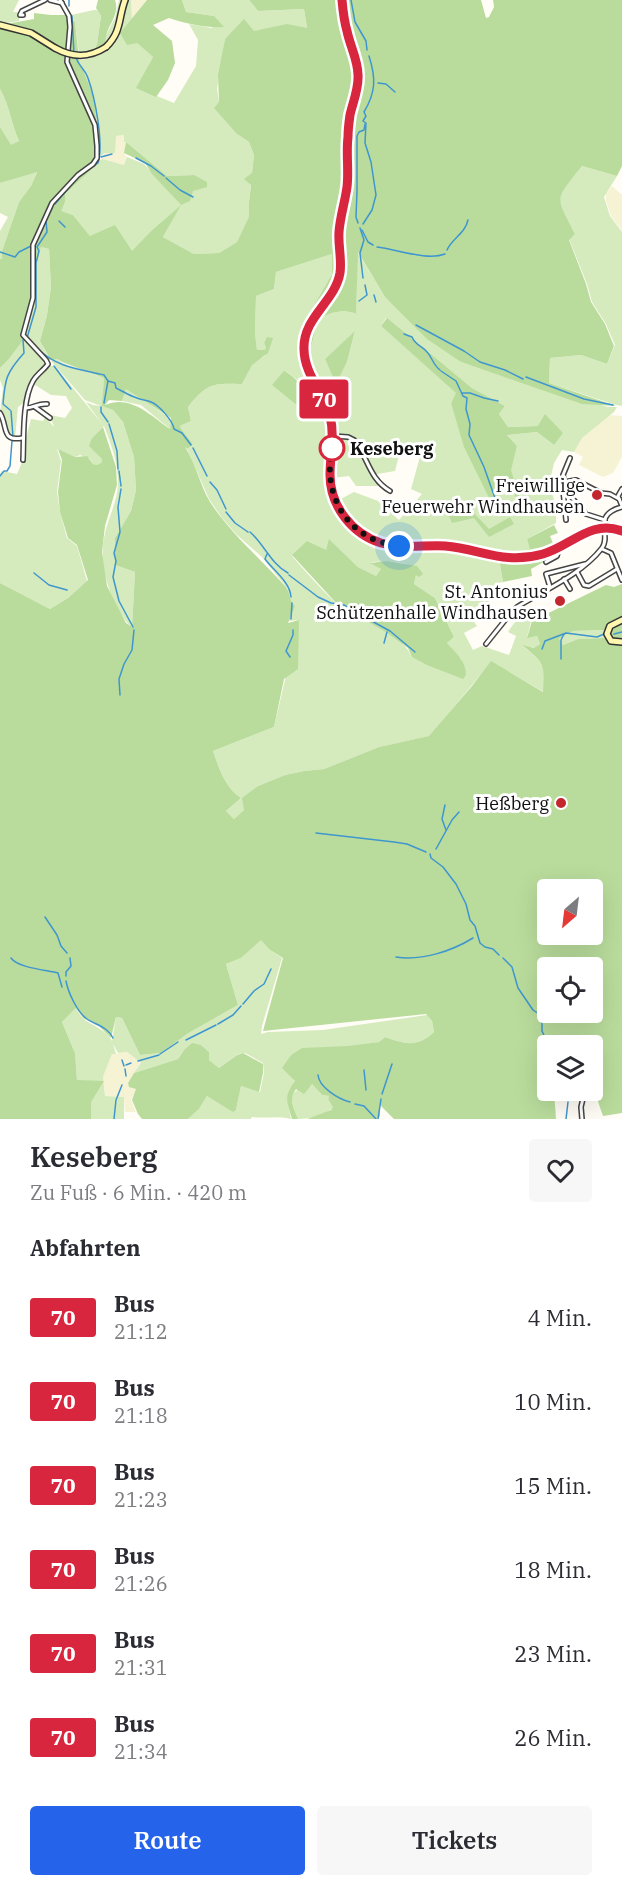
<!DOCTYPE html>
<html lang="de">
<meta charset="utf-8">
<style>
:root{--surface:#fff;--page:#f7f7f7;--text:#2b2b33;--muted:#7c7c81;--accent:#2563eb}
body{margin:0;font-family:"IBM Plex Serif",serif;background:var(--page);color:var(--text);height:100vh;display:flex;flex-direction:column;font-size:22px;white-space:nowrap}
*{box-sizing:border-box;margin:0}
p{font-size:20px;color:var(--muted)}
.icon{flex:none;width:33px;height:33px;fill:none;stroke:currentColor;stroke-width:2;stroke-linecap:round;stroke-linejoin:round}
.map{position:relative;height:1119px;overflow:hidden}
.details{display:flex;flex-direction:column;background:var(--surface);flex:1}
.details>*{flex:none}
.badge{padding:0 12px;border-radius:4px;font-size:21px;line-height:39px}
.needle{width:39px;rotate:208deg}
.fabs{position:absolute;left:537px;top:879px;display:grid;gap:12px}
.fabs a{display:grid;place-items:center;width:66px;height:66px;border-radius:6px;background:var(--surface);box-shadow:0 6px 24px #0002;font-size:30px}
.you{position:absolute;width:30px;height:30px;margin:-15px;border:4px solid #fff;border-radius:50%;background:#1a73e8;box-shadow:0 0 0 9px #1a73e833}
.map>.badge{position:absolute;translate:-50% -50%;box-shadow:0 0 0 3px #fff}
h2{padding:0 30px;font-size:22px;line-height:54px}
.round{display:grid;place-items:center;flex:none;width:63px;height:63px;border-radius:6px;background:var(--page)}
.summary{display:flex;align-items:center;justify-content:space-between;height:102px;padding:0 30px}
h1{font-size:28px;font-weight:600;line-height:45px}
.button{display:flex;gap:12px;margin-top:auto;padding:12px 30px}
.button a{flex:1;height:69px;border-radius:6px;background:var(--accent);color:#fff;font-size:24px;font-weight:600;line-height:69px;text-align:center}
.button a+a{background:var(--page);color:var(--text)}
ul{padding:0;list-style:none}
li{display:flex;align-items:center;gap:18px;height:84px;padding:0 30px}
li div{flex:1}
li b{display:block;font-size:22px}
li em{font-style:normal}
li .badge{min-width:66px;font-weight:700;text-align:center}
.map>svg:first-child{display:block}
.farmland{fill:#f6f3d4}
.green{fill:#d5ebbd;fill-rule:evenodd}
.forest{fill:#b9dc9c;fill-rule:evenodd}
.lines{fill:none;stroke-linecap:round;stroke-linejoin:round}
.stream{stroke:#3f96cf;stroke-width:1.5}
.street-casing{stroke:#444;stroke-width:6}
.secondary-casing{stroke:#333;stroke-width:8}
.street{stroke:#fff;stroke-width:3}
.secondary{stroke:#fff6b0;stroke-width:5}
.secondary-bridge-casing{stroke:#333;stroke-width:8;stroke-linecap:butt}
.secondary-bridge{stroke:#fff6b0;stroke-width:5}
.line-casing{stroke:#fff;stroke-width:14}
.line{stroke:#d7263d;stroke-width:9}
.walk{stroke:#111;stroke-width:6;stroke-dasharray:0 10.8}
.stop-dot{fill:#fff;stroke:#d7263d;stroke-width:3}
.poi-dot{fill:#c4262e;stroke:#fff;stroke-width:2}
.labels{text-anchor:middle;dominant-baseline:central;stroke-width:6;stroke-linejoin:round;paint-order:stroke}
.stop-label{font-size:18px;font-weight:bold;fill:#111;stroke:#fff;text-anchor:start}
.poi-label{font-size:18px;fill:#111;stroke:#fff;text-anchor:end}
</style>
<div class="map">
<svg width="622" height="1119" viewBox="0 0 622 1119">
<rect width="100%" height="100%" fill="#fffdf5"/>
<g class="farmland">
<path d="M131 0H147L132 19Z"/>
<path d="M124 135 126 142 124 153 127 157 124 165 103 159 100 160 116 136Z"/>
<path d="M612 186 622 195V231L611 216 606 201V194Z"/>
<path d="M609 415 622 416V457L613 473 603 477 579 465 583 457 574 452 582 438Z"/>
<path d="M127 1052 141 1063 128 1083 137 1089 131 1100 136 1112H125L124 1097 105 1096 103 1077 112 1054Z"/>
</g>
<g class="green">
<path d="M0 0H19L13 12H20L19 21 0 24Z"/>
<path d="M119 0H123L115 33 106 44 105 37 115 18Z"/>
<path d="M127 0H131L132 19 121 33 137 43 153 57 137 88 174 103 196 66 198 40 189 24 212 28 214 16 186 12 182 0H249L258 11 304 9 307 29C288 30 238 28 225 39L217 89 219 102 237 134 249 142 254 155 249 202 250 217 237 242 219 253 194 254 163 237 180 206 152 230 132 252 90 236 73 215 60 211 65 202V194L94 167 100 160 103 159 124 165 127 157 144 164 181 205 194 175 167 176 126 142H124V135L116 136 115 153H105L100 157 94 97 79 60C96 58 114 50 120 33 124 23 124 10 127 0Z"/>
<path d="M94 10H97L101 16 97 44 94 51 79 54 75 22 70 18 71 15Z"/>
<path d="M0 89C10 106 11 124 19 141L11 146 0 127Z"/>
<path d="M582 166 617 176 604 197 610 216 622 232V406L616 405 549 383 550 358 581 355 607 364 615 345 606 324 592 302 587 284 569 239 575 234C554 194 554 202 582 166Z"/>
<path d="M37 171 31 186 19 202 2 251V259H0V231L8 217 0 213V183Z"/>
<path d="M41 247 49 249 51 287 47 315 40 341 49 358 47 359 24 334 33 308 35 292 37 289V263Z"/>
<path d="M357 251 385 297 461 362 544 390 608 407H617L614 412 582 438 574 452 562 450 554 463 549 485 556 505V523L527 539 531 549 499 559 503 582 495 584 498 598 466 611 477 626 464 633 473 650 482 646 509 655 516 636 508 632C515 621 520 615 533 614L527 637 537 636 540 644 535 648 523 646C545 664 545 664 544 692L491 662 430 736 379 747 324 769 304 771 285 775 258 786 244 810 234 819 226 811 241 798C225 788 219 768 213 751L274 727 299 620 287 621 293 605 289 598 288 589 279 578 262 557 237 535 222 518 209 499 187 449 193 445C190 438 182 432 180 426L191 421 188 407C207 383 213 383 242 384L252 364 265 356 267 338 264 341 266 348 264 350H257L255 333 256 296 274 289 276 272 332 254V274L305 321H309C288 360 318 382 327 418 330 434 327 449 329 465 330 477 334 489 337 501L354 492 378 501 399 520 422 494 411 489 421 453 401 448 395 471 371 475 378 486H356L349 476 332 478 335 437 328 404 343 395 338 386 323 395 312 373 307 354 312 344 318 319C330 313 342 308 356 314ZM386 318 472 388 505 406 499 414 508 427 538 426 562 433 554 445 537 432 507 435 517 446 510 470 522 508 506 481 498 486 493 507 451 403 457 393 381 326ZM355 332 347 362 336 383 325 359ZM287 372C304 383 302 390 303 409L273 385ZM330 540 358 567 376 576 381 569 371 562C386 561 399 561 412 566L416 575 414 584 435 598 454 637 447 643 462 660 412 657C399 628 359 623 337 604 321 589 306 572 292 556L326 550Z"/>
<path d="M24 339 45 360 47 363 32 381 26 401 18 407 15 438 10 437 0 413 3 388 0 380V368L9 359Z"/>
<path d="M52 359H57L62 363 104 378 103 406 113 410 123 422 134 457 136 490 131 511 115 538V565L135 572 132 628C112 608 98 566 104 538 107 520 117 503 118 485 119 465 111 444 104 426L92 438 103 459 102 462 97 465 93 464 90 459 80 455 75 457 57 449 61 461 57 492 60 512 67 538 77 546 87 581 68 598 50 609 0 583V474L2 471 17 474 23 460 24 438H26L31 419 43 421 45 417 54 427 50 415 65 418 72 408 66 396 51 395 32 383 40 373 50 366H55L103 425 86 402 93 405 101 406 85 400 51 361Z"/>
<path d="M126 388 171 419 170 429 141 405 122 401Z"/>
<path d="M604 630 605 638 578 639 563 645 559 639 573 631Z"/>
<path d="M261 939 270 950 282 958 262 1026 261 1034 268 1032 323 1030 427 1015 432 1021 434 1032C417 1048 405 1044 385 1037L379 1042 291 1055 283 1068 295 1081C284 1096 288 1102 291 1119 279 1115 266 1119 252 1117L251 1119H188L199 1109 207 1096 236 1110 241 1086 260 1092 264 1073 263 1063 245 1053 238 1054 219 1068 209 1060V1052L201 1045 184 1050 178 1059 134 1073 141 1063 127 1052 118 1053 113 1044 116 1054H112L103 1077 105 1096 124 1097V1119H91V1102L77 1080 75 1053 62 1022 76 1008C78 1012 81 1017 85 1020 95 1027 105 1029 112 1041L116 1017 122 1018 140 1055 161 1053 187 1034 238 1005 226 964 241 958Z"/>
<path d="M312 1084 322 1095 329 1096 328 1099 334 1107C325 1115 310 1119 298 1119 289 1096 287 1092 312 1084Z"/>
</g>
<g class="forest">
<path d="M98 0H115C121 17 103 28 106 44L94 51 97 44 101 16 96 8Z"/>
<path d="M147 0H182L186 12 214 16 224 27C206 28 187 24 169 18L153 25 172 41 175 63 168 80 156 97 136 88 153 57 137 43 127 45 120 33Z"/>
<path d="M249 0H481L486 18 489 17 494 7 493 0H622V166L617 176 582 166C554 202 555 194 575 234L569 240 586 284 591 302 605 324 614 346 607 364 581 355 550 358 549 383 616 406 582 404 461 362 427 339 385 297 358 252 356 314C343 308 330 313 318 319L312 344 307 354 312 373C304 352 307 342 311 321H305L332 274V254L276 272 274 289 256 296 255 333 257 350H264L266 348 264 342 267 337 273 338 268 353 252 365 242 384C213 383 207 383 188 407L191 421 180 426C182 432 190 438 193 445L187 449 185 447C196 464 200 485 210 502 231 534 260 558 285 586 291 592 288 600 295 606L288 623 299 620 298 669 284 679 274 727 213 751C219 768 225 788 241 798L226 811 234 819 244 810 242 798 258 786 285 775 304 771 324 769 379 747 429 736 472 686 491 661 543 692C545 663 544 663 522 645L534 648 540 644 537 636 527 638 532 621 606 585 614 587 622 584V618L612 623 604 630 573 631 559 639 563 645 578 639 605 638 611 643 622 645V1113L603 1116 593 1087 592 1046H548V1090L554 1091 556 1119H394L380 1105V1116L377 1119H307L331 1110 333 1107 328 1099 329 1096 322 1095 312 1084 304 1094 296 1089C288 1100 294 1108 298 1119H292C287 1101 283 1097 295 1081L282 1068 291 1055 302 1048 348 1046 379 1042 385 1037C405 1044 417 1048 434 1032L432 1021 426 1014 263 1031 283 958 270 950 261 940 241 958 226 964 238 1005 187 1034 161 1053 140 1055 122 1018 116 1017 111 1038 99 1026 83 1018 76 1008 62 1022 75 1053 77 1080 104 1081 91 1102V1119H0V583L50 609 68 598 88 580 77 545 68 538 60 512 58 492 62 460 58 449 75 457 87 456 93 464 97 465 102 462V459L89 446 92 438 103 427 116 467 117 485 105 526 102 552 107 586 126 623 132 627 135 572 115 565V538L131 511 136 490 134 457 123 422 113 410 102 406 104 378 62 362 57 359 48 360 47 359 49 357 40 341 47 315 51 287 49 249 41 247 37 263V289L24 339 9 359 0 368V259H2V251L19 202 31 186 37 172 0 183V127L11 145 19 141C11 124 10 106 0 89V25L34 19V13L51 15H65L75 22 79 60 94 97 100 157 94 167 65 194V202L61 211 73 215 90 236 115 225 132 251 152 230 181 205 152 174 145 163 124 153 126 142 167 176 194 175 207 182V187L193 191 190 201 181 205 163 237 194 254 219 253 237 242 249 217V202L251 185 244 179 252 173 254 155 249 142 237 134 214 108 219 102 218 75 225 39 244 19 254 31 287 24 307 28 304 9 258 11ZM126 389 171 418 170 429C150 415 130 394 105 405L109 400 122 401ZM548 890H592V934H548ZM548 968H592V1012H548Z"/>
<path d="M387 318 472 388 505 406 499 414 508 427 538 426 545 414 563 433 554 445 537 432 507 435 517 446 511 470 524 511 506 481 498 486 494 508 464 447 451 403 456 393 381 326Z"/>
<path d="M355 331 347 362 336 384 325 359Z"/>
<path d="M284 371C301 379 304 392 303 410L272 385Z"/>
<path d="M469 508 489 529 510 517 514 524 489 537 474 518 452 523 446 509Z"/>
<path d="M554 525 558 533 550 536 556 550V555L531 569 532 576 503 582 499 559 530 549 527 539Z"/>
<path d="M329 539 358 567 376 576 381 569 370 563 387 561 417 566 423 574 419 577 416 575 414 584 435 598 454 637 447 643C456 653 466 661 466 675L463 679 427 665 412 657 408 648 386 632 338 605 292 555 307 541 326 550Z"/>
<path d="M622 622V641L611 639 609 635C610 627 615 625 622 622Z"/>
<path d="M192 1043 201 1045 209 1052V1060L219 1068 237 1055 243 1053 263 1064V1073L259 1092 241 1086 236 1110 233 1112 207 1096 199 1109 188 1119H142L138 1114 132 1100 136 1089 129 1087 128 1083 134 1073 178 1059 184 1050Z"/>
</g>
<g class="lines">
<g class="stream">
<path d="M351 0 355 22 366 41 367 50"/>
<path d="M69 6V0"/>
<path d="M72 16 74 54"/>
<path d="M76 58C80 68 85 69 88 78 95 98 104 143 98 163L77 178"/>
<path d="M378 83 386 84 395 92"/>
<path d="M101 157 112 154"/>
<path d="M136 158 151 166 164 176"/>
<path d="M166 178 180 190 193 197"/>
<path d="M55 204 72 184"/>
<path d="M59 221 65 227"/>
<path d="M358 223 356 217 357 191V136L359 132 364 130 365 124"/>
<path d="M363 224 372 210 376 195 371 162 365 143 366 123 363 121 366 116 364 112C376 92 376 78 369 56"/>
<path d="M360 228 364 240 360 253 363 278"/>
<path d="M362 230 368 242 373 245"/>
<path d="M377 247C396 249 427 261 445 254"/>
<path d="M447 250C452 238 465 234 468 220"/>
<path d="M0 252 15 257 19 252 31 246"/>
<path d="M374 295 376 302"/>
<path d="M359 301 367 295 365 285"/>
<path d="M416 325 464 351 480 362 505 370 523 379"/>
<path d="M404 334 412 337C415 345 422 346 427 352 432 357 433 365 440 370"/>
<path d="M27 338 36 307V263L39 251 37 247 47 232 46 220 52 208"/>
<path d="M38 349C58 368 79 369 104 375L108 381 115 383 116 388C124 392 130 396 137 398 141 400 147 400 151 402 159 405 173 421 174 429L182 433 191 445"/>
<path d="M54 366 71 389"/>
<path d="M441 371 456 381 463 396 467 398 466 409 470 424 469 435 484 467 496 501"/>
<path d="M526 377 584 399 613 405"/>
<path d="M462 393H470L484 398 498 401"/>
<path d="M104 403 108 381"/>
<path d="M101 407V412L108 422"/>
<path d="M10 410 3 404C5 379 6 373 24 353L23 340"/>
<path d="M11 411 13 437"/>
<path d="M109 424 117 451 118 469"/>
<path d="M193 448 207 476"/>
<path d="M119 471 121 486"/>
<path d="M0 476 4 471H7L10 466 12 441"/>
<path d="M210 482 217 490 226 509"/>
<path d="M121 489 118 507 120 532 114 553 116 561 113 577 119 601 133 627"/>
<path d="M226 512 235 523 248 532"/>
<path d="M250 532C264 544 271 564 288 573"/>
<path d="M267 554 265 559C274 571 290 582 291 597"/>
<path d="M34 573 49 585 67 590"/>
<path d="M289 575 318 597 331 603 344 605 364 618"/>
<path d="M291 619 292 603"/>
<path d="M368 619 390 631 415 652"/>
<path d="M614 634 622 632"/>
<path d="M384 643 387 632"/>
<path d="M542 649 545 641 566 633 597 637 604 634"/>
<path d="M290 657 286 651 293 635V630"/>
<path d="M561 659V640L564 634"/>
<path d="M120 695 119 679 124 664 132 650 134 630"/>
<path d="M445 805 442 819 446 830"/>
<path d="M316 833 394 842 407 844 426 852"/>
<path d="M436 849 452 820 459 812"/>
<path d="M430 854 431 858 443 867 456 884 466 904 470 920 475 926 480 943 485 947 493 949 499 955"/>
<path d="M45 917 57 935 61 946 67 953"/>
<path d="M396 957C422 961 452 951 473 938"/>
<path d="M11 958C18 968 46 970 58 973L62 987"/>
<path d="M503 958 512 967 518 988 533 1010 539 1014 542 1021V1031L549 1046"/>
<path d="M66 976V972L71 966 70 958"/>
<path d="M66 981C68 992 77 1012 87 1019 96 1025 108 1027 113 1038"/>
<path d="M243 1004 254 991 264 984 271 969"/>
<path d="M218 1024 233 1015 241 1006"/>
<path d="M186 1040 216 1025"/>
<path d="M160 1054 178 1042"/>
<path d="M122 1060 124 1066"/>
<path d="M138 1061 159 1055"/>
<path d="M126 1065 131 1063"/>
<path d="M125 1069 126 1076"/>
<path d="M364 1070 366 1090"/>
<path d="M318 1075C319 1087 338 1099 350 1102"/>
<path d="M382 1094 392 1064"/>
<path d="M355 1104 364 1106 376 1119"/>
<path d="M114 1119 116 1100 122 1085"/>
<path d="M378 1119 381 1099"/>
<path d="M566 1119 568 1102"/>
</g>
<g class="street-casing">
<g id="street">
<path d="M50 0 62 3"/>
<path d="M23 15H20L22 11 45 0"/>
<path d="M35 407 50 418"/>
<path d="M26 408C34 408 38 403 47 404"/>
<path d="M0 413C8 426 1 442 22 438"/>
<path d="M333 436 348 437 354 440C368 457 369 479 390 491"/>
<path d="M570 458 563 475 566 488 573 499 586 514 605 520"/>
<path d="M23 460C24 438 22 400 33 381 37 374 44 370 48 364L46 360 23 335 33 298V245L52 203 78 175 93 164 97 158V146L95 125 67 62 70 27 69 16 60 0"/>
<path d="M564 482 576 480 601 493 610 494 619 499"/>
<path d="M622 489 618 496 622 506"/>
<path d="M566 520 563 490 566 488"/>
<path d="M602 549 611 553 622 580"/>
<path d="M546 562 557 556 559 548"/>
<path d="M577 572 584 585 589 586 617 569"/>
<path d="M564 579 570 589"/>
<path d="M550 587 546 574 585 564"/>
<path d="M486 644 510 614 517 607C545 590 582 574 602 548 612 535 591 515 622 507"/>
<path d="M582 1119 581 1107 585 1090"/>
</g>
</g>
<g class="secondary-casing">
<g id="secondary">
<path d="M342 0C343 12 345 24 348 36 352 48 358 62 359 75 360 93 350 111 349 128 347 148 349 168 347 187 345 202 340 217 339 232 338 246 342 259 340 273 335 302 303 318 304 349 304 374 324 393 330 416 335 436 329 455 330 475 330 506 352 533 381 543 402 549 423 545 445 546 480 549 506 565 543 554 570 546 591 518 622 531"/>
<path d="M0 25 31 33 55 48"/>
<path d="M106 47C122 31 118 19 125 0"/>
<path d="M622 620 610 626 607 634 611 641 622 642"/>
</g>
</g>
<use href="#street" class="street"/>
<use href="#secondary" class="secondary"/>
<g class="secondary-bridge-casing">
<path id="secondary-bridge" d="M55 48C73 58 89 58 106 47"/>
</g>
<use href="#secondary-bridge" class="secondary-bridge"/>
</g>
<g class="lines">
<g class="line-casing">
<path id="line" d="M342 0C343 11 344 21 347 31 350 46 358 60 358 75 359 88 353 102 350 115 349 122 348 130 348 137 346 154 349 171 347 187 345 202 340 217 339 232 338 246 342 259 340 273 335 302 303 317 304 349 304 374 324 393 330 416 335 436 330 455 330 475 330 506 352 534 381 543 402 549 423 545 445 546 481 549 504 565 543 554 571 546 591 519 622 531"/>
</g>
<use href="#line" class="line"/>
<path class="walk" d="M332 448C322 497 348 540 399 546"/>
</g>
<circle class="stop-dot" cx="332" cy="448" r="12"/>
<g class="poi-dot">
<circle cx="597" cy="495" r="6"/>
<circle cx="560" cy="601" r="6"/>
<circle cx="561" cy="803" r="6"/>
</g>
<g class="labels">
<g class="stop-label">
<text x="350" y="448">Keseberg</text>
</g>
<g class="poi-label">
<text x="585" y="485">Freiwillige<tspan x="585" dy="21">Feuerwehr Windhausen</tspan></text>
<text x="548" y="591">St. Antonius<tspan x="548" dy="21">Schützenhalle Windhausen</tspan></text>
<text x="549" y="803">Heßberg</text>
</g>
</g>
</svg>
<div class="fabs">
<a><svg class="needle" viewBox="-14 -14 28 28"><path d="M0-13l5 13h-10z" fill="#e53935"/><path d="M0 13l5-13h-10z" fill="#7c7c81"/></svg></a>
<a><svg class="icon" aria-label="locate" viewBox="0 0 24 24"><circle cx="12" cy="12" r="6"/><path d="M12 2v4M12 18v4M2 12h4M18 12h4"/></svg></a>
<a><svg class="icon" aria-label="layers" viewBox="0 0 24 24"><path d="M12 4l9 5-9 5-9-5zM3 14l9 5 9-5"/></svg></a>
</div>
<div class="you" style="left:399px;top:546px"></div>
<b class="badge" style="left:324px;top:399px;background:#d7263d;color:#fff">70</b>
</div>
<section class="details">
<div class="summary"><div><h1>Keseberg</h1><p>Zu Fuß · 6 Min. · 420 m</p></div><a class="round"><svg class="icon" aria-label="heart" viewBox="0 0 24 24"><path d="M12 20l-8-8c-3-5 5-10 8-4 3-6 11-1 8 4z"/></svg></a></div>
<h2>Abfahrten</h2>
<ul>
<li><span class="badge" style="background:#d7263d;color:#fff">70</span><div><b>Bus</b><p>21:12</p></div><em>4 Min.</em></li>
<li><span class="badge" style="background:#d7263d;color:#fff">70</span><div><b>Bus</b><p>21:18</p></div><em>10 Min.</em></li>
<li><span class="badge" style="background:#d7263d;color:#fff">70</span><div><b>Bus</b><p>21:23</p></div><em>15 Min.</em></li>
<li><span class="badge" style="background:#d7263d;color:#fff">70</span><div><b>Bus</b><p>21:26</p></div><em>18 Min.</em></li>
<li><span class="badge" style="background:#d7263d;color:#fff">70</span><div><b>Bus</b><p>21:31</p></div><em>23 Min.</em></li>
<li><span class="badge" style="background:#d7263d;color:#fff">70</span><div><b>Bus</b><p>21:34</p></div><em>26 Min.</em></li>
</ul>
<div class="button"><a>Route</a><a>Tickets</a></div>
</section>
